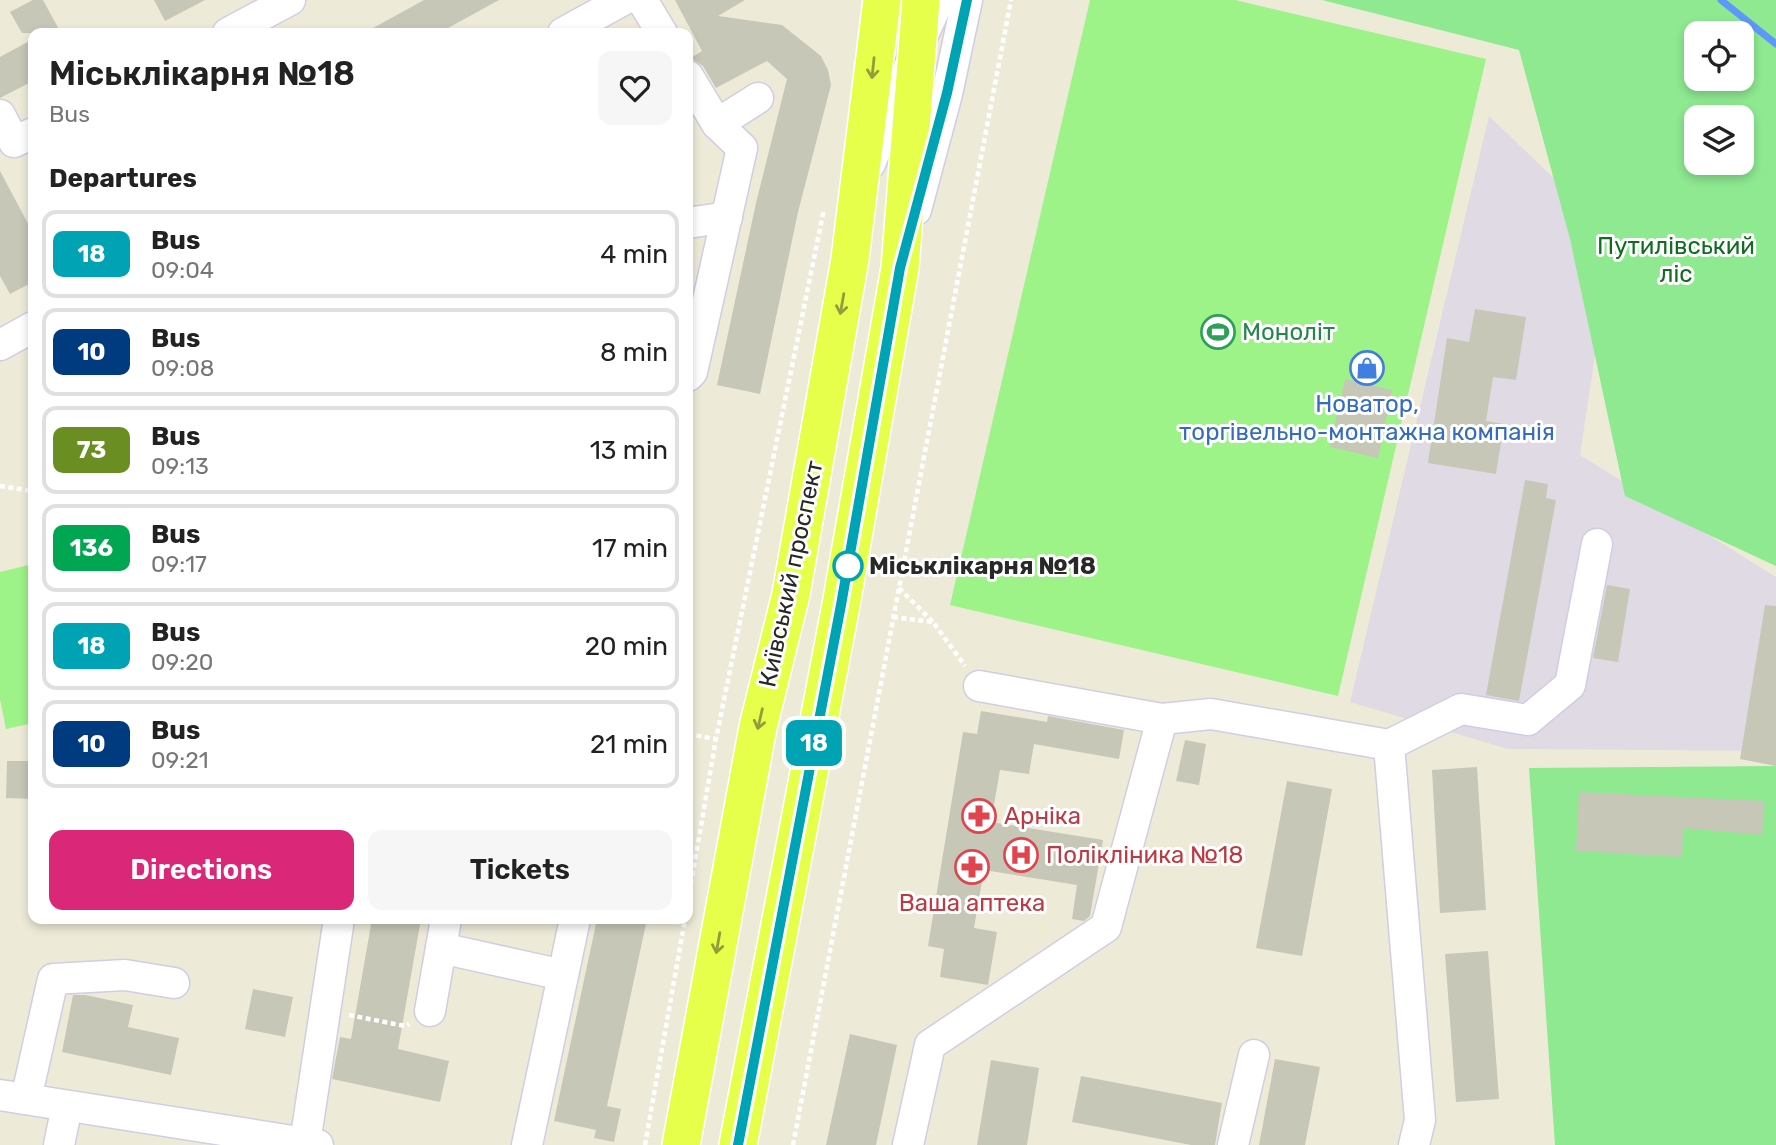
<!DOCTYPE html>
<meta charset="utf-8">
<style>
:root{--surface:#fff;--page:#f6f6f6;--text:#222;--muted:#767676;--line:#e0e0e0;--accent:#db2777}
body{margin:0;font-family:Rubik,sans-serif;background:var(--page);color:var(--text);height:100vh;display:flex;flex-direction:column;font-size:26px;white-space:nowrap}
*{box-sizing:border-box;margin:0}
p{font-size:23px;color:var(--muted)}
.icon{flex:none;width:38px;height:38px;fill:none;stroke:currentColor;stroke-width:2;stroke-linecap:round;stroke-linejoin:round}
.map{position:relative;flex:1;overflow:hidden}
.drawer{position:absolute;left:28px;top:28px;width:665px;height:896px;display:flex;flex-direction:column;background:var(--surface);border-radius:14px;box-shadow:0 4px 10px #0003}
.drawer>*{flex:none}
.badge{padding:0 14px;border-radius:10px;font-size:24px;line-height:46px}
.fabs{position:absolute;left:1684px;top:21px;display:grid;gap:14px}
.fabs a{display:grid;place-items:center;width:70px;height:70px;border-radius:14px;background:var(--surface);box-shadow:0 4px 10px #0003;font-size:35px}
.map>.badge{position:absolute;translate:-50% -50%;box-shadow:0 0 0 4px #fff}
h2{padding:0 21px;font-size:26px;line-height:63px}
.round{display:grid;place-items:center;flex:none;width:74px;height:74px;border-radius:14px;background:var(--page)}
.summary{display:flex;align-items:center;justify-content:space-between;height:119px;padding:0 21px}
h1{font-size:33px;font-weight:600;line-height:52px}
.cta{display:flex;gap:14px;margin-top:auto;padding:14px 21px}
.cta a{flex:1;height:80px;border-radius:14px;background:var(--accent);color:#fff;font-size:28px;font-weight:600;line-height:80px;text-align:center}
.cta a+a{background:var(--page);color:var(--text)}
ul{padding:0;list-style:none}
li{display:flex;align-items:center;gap:21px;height:88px;margin:0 14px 10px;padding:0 7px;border:4px solid var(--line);border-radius:14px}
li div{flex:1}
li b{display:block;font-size:26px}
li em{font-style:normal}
li .badge{min-width:77px;font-weight:700;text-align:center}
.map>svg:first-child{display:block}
.industrial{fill:#e0dae4}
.green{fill:#8ee991;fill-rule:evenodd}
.pitch{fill:#9df288}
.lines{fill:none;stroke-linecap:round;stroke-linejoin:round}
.stream{stroke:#5f97fb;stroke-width:7}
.building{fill:#c7c7b8}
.minor-casing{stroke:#d1cde3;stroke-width:33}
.major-casing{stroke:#fff;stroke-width:40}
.path{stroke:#fff;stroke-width:4.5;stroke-dasharray:5 3.5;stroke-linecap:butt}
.minor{stroke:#fff;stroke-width:30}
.major{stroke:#e5ff4b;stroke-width:37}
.oneway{stroke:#909e3b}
.line-casing{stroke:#fff;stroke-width:16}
.line{stroke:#00a3b4;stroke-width:10}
.stop-dot{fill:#fff;stroke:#00a3b4;stroke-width:3.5}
.labels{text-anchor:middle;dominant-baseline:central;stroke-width:6;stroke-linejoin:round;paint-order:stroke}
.park-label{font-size:24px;fill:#126c21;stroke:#fff}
.leisure-label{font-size:24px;fill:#27864d;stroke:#fff;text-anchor:start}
.shop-label{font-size:24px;fill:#366cbe;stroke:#fff}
.stop-label{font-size:24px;font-weight:bold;fill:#282828;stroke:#fff;text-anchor:start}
.street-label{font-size:24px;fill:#282828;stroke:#fff}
.health-label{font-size:24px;fill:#be3a42;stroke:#fff;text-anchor:start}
</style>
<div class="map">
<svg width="1776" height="1145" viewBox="0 0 1776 1145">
<rect width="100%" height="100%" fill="#edebd8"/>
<path class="industrial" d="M1489 116 1613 235 1580 455 1776 577V751L1508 749 1350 702Z"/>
<g class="green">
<path d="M1322 0H1776V566L1625 496 1570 239 1519 50ZM1696 33H1741V79H1696ZM1696 117H1741V163H1696Z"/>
<path d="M1776 766V1145H1555L1529 768Z"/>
</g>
<g class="pitch">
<path d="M1090 0H1235L1486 59 1338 696 950 605Z"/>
<path d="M33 564V723L6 729 0 699V572Z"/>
</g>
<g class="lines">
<path class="stream" d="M1721 0 1776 44"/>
</g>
<g class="building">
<path d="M33 0H43L61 33H22L10 12Z"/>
<path d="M154 0H205L165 21Z"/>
<path d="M424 0H499L439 33H364Z"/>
<path d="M675 0H745L718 16 782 25 821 56 828 70 831 85 798 212 760 394 717 385 756 203 787 79 767 61 716 88 703 66 691 58 702 51Z"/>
<path d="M33 39V81L0 98V57Z"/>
<path d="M0 171 33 233V282L10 294 0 276Z"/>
<path d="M1475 309 1526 317 1516 380 1493 377 1486 421 1504 424 1496 474 1428 463 1447 338 1469 342Z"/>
<path d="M1345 379 1392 390 1378 458 1330 447Z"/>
<path d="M1525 480 1548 484 1546 498 1556 500 1519 701 1486 695Z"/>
<path d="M1607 585 1630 589 1618 662 1593 658Z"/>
<path d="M1765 605 1776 606V766L1740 759Z"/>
<path d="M981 711 1047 722 1048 716 1124 730 1119 759 1034 744 1029 774 1000 770 991 822 1103 840 1090 916 1084 921 1072 919 1077 885 984 870 974 928 997 932 988 985 940 977 944 949 928 946 963 732 977 734Z"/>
<path d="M1185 740 1206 744 1199 785 1176 781Z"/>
<path d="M7 761H33V799L6 798Z"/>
<path d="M1477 767 1486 910 1440 913 1432 770Z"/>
<path d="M1287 781 1332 789 1302 956 1256 948Z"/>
<path d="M1579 792 1765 801 1762 835 1683 828 1682 857 1576 851Z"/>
<path d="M372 919H421L398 1049 449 1061 440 1102 332 1079 340 1037 351 1039Z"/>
<path d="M597 919H647L607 1106 621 1109 614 1142 594 1138 596 1130 554 1121Z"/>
<path d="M1488 951 1499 1099 1456 1102 1445 954Z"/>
<path d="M253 989 293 997 285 1037 245 1029Z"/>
<path d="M73 995H85L133 1005 128 1027 179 1038 171 1075 62 1052Z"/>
<path d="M850 1034 897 1045 876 1145H826Z"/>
<path d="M1275 1059 1320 1067 1305 1145H1259Z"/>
<path d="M991 1060 1039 1068 1027 1145H977Z"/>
<path d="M1081 1076 1222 1103 1215 1145H1191L1072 1122Z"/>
</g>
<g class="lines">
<g class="minor-casing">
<g id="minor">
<path d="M642 0 662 33"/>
<path d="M228 33 290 0"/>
<path d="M563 33 623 0"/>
<path d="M688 76 717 124 742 148 692 372 688 376"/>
<path d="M0 115 14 142 33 133"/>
<path d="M717 124 758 98"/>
<path d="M870 164 916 50 939 0"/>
<path d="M916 210 947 94 967 0"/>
<path d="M688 223 727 217"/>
<path d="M0 345 33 327"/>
<path d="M979 686 1162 719"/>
<path d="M1389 745 1420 1120 1414 1145"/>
<path d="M441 948 563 975"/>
<path d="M430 1011 446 919"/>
<path d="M0 1095 318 1145"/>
<path d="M26 1099 53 979 125 975 174 983"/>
<path d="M305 1143 339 919"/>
<path d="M59 1145 67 1106"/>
<path d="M527 1145 575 919"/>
<path d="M908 1145 930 1045 1106 927 1162 719 1211 714 1389 745 1461 709 1528 720 1570 685 1597 544"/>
<path d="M1233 1145 1254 1055"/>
</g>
</g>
<g class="major-casing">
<g id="major">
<path d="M681 1145 758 727 791 594 850 259 882 0"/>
<path d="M738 1145 841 605 900 268 921 0"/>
</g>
</g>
<g class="path">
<path d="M0 486 33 491"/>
<path d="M899 588 933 622"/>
<path d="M893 617 933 622 965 666"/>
<path d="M688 734 716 739"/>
<path d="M688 901 716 739 824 209"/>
<path d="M349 1015 405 1026 409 1024"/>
<path d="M645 1145 685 919"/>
<path d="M793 1145 1011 0"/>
</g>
<use href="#minor" class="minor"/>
<use href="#major" class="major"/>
</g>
<defs><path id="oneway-shaft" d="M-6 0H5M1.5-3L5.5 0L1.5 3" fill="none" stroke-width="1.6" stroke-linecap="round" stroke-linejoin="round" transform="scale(1.75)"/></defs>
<g class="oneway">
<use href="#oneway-shaft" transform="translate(873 68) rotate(96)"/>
<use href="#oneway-shaft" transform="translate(842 304) rotate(100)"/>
<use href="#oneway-shaft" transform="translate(760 719) rotate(103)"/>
<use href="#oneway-shaft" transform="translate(718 943) rotate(100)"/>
</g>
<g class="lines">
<g class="line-casing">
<path id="line" d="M738 1145 841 605 900 268 947 93 967 0"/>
</g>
<use href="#line" class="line"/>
</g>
<defs>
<g id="stadium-ring" transform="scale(1.75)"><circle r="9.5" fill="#fff" stroke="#2e9e5b" stroke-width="1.5"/><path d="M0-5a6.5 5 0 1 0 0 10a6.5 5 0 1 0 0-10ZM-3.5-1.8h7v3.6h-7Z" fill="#2e9e5b"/></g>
<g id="shop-ring" transform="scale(1.75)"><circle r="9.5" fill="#fff" stroke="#3f7fe0" stroke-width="1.5"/><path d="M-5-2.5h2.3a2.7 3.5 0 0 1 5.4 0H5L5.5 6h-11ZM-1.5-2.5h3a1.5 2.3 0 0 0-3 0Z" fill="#3f7fe0"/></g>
<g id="pharmacy-ring" transform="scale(1.75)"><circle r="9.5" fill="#fff" stroke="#e0444e" stroke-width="1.5"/><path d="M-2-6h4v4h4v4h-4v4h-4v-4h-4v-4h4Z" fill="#e0444e"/></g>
<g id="hospital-ring" transform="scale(1.75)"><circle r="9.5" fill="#fff" stroke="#e0444e" stroke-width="1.5"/><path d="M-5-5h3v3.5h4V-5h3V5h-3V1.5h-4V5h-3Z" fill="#e0444e"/></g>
</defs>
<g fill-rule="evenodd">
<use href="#stadium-ring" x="1218" y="332"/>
<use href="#shop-ring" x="1367" y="368"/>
<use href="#pharmacy-ring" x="979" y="816"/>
<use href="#hospital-ring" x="1021" y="855"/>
<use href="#pharmacy-ring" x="972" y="867"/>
</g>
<circle class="stop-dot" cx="848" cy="566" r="14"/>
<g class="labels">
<g class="park-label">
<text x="1676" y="246">Путилівський<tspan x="1676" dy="28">ліс</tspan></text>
</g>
<g class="leisure-label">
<text x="1242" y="332">Моноліт</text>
</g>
<g class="shop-label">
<text x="1367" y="404">Новатор,<tspan x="1367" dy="28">торгівельно-монтажна компанія</tspan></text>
</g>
<g class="stop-label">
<text x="869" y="566">Міськлікарня №18</text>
</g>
<g class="street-label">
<text transform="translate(791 574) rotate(-78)">Київський проспект</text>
</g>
<g class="health-label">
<text x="1004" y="816">Арніка</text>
<text x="1046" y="855">Полікліника №18</text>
<text x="972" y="903" text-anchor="middle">Ваша аптека</text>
</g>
</g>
</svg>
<div class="fabs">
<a><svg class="icon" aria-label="locate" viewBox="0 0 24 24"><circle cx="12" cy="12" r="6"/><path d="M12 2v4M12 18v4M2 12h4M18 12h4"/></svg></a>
<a><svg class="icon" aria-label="layers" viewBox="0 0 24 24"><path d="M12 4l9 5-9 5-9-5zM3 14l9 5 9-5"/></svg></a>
</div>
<b class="badge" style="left:814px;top:743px;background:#00a3b4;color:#fff">18</b>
<section class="drawer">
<div class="summary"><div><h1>Міськлікарня №18</h1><p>Bus</p></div><a class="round"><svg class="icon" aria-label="heart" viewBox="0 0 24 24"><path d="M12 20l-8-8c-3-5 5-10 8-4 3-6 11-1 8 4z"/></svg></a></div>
<h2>Departures</h2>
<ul>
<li><span class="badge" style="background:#00a3b4;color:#fff">18</span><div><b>Bus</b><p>09:04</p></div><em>4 min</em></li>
<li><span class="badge" style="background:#003b80;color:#fff">10</span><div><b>Bus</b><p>09:08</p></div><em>8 min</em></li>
<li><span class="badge" style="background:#6b8e23;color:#fff">73</span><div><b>Bus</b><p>09:13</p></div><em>13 min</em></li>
<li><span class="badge" style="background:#00a651;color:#fff">136</span><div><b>Bus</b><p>09:17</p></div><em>17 min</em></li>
<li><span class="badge" style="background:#00a3b4;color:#fff">18</span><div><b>Bus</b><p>09:20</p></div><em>20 min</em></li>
<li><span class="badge" style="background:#003b80;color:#fff">10</span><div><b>Bus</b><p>09:21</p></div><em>21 min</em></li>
</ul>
<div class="cta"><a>Directions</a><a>Tickets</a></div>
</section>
</div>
